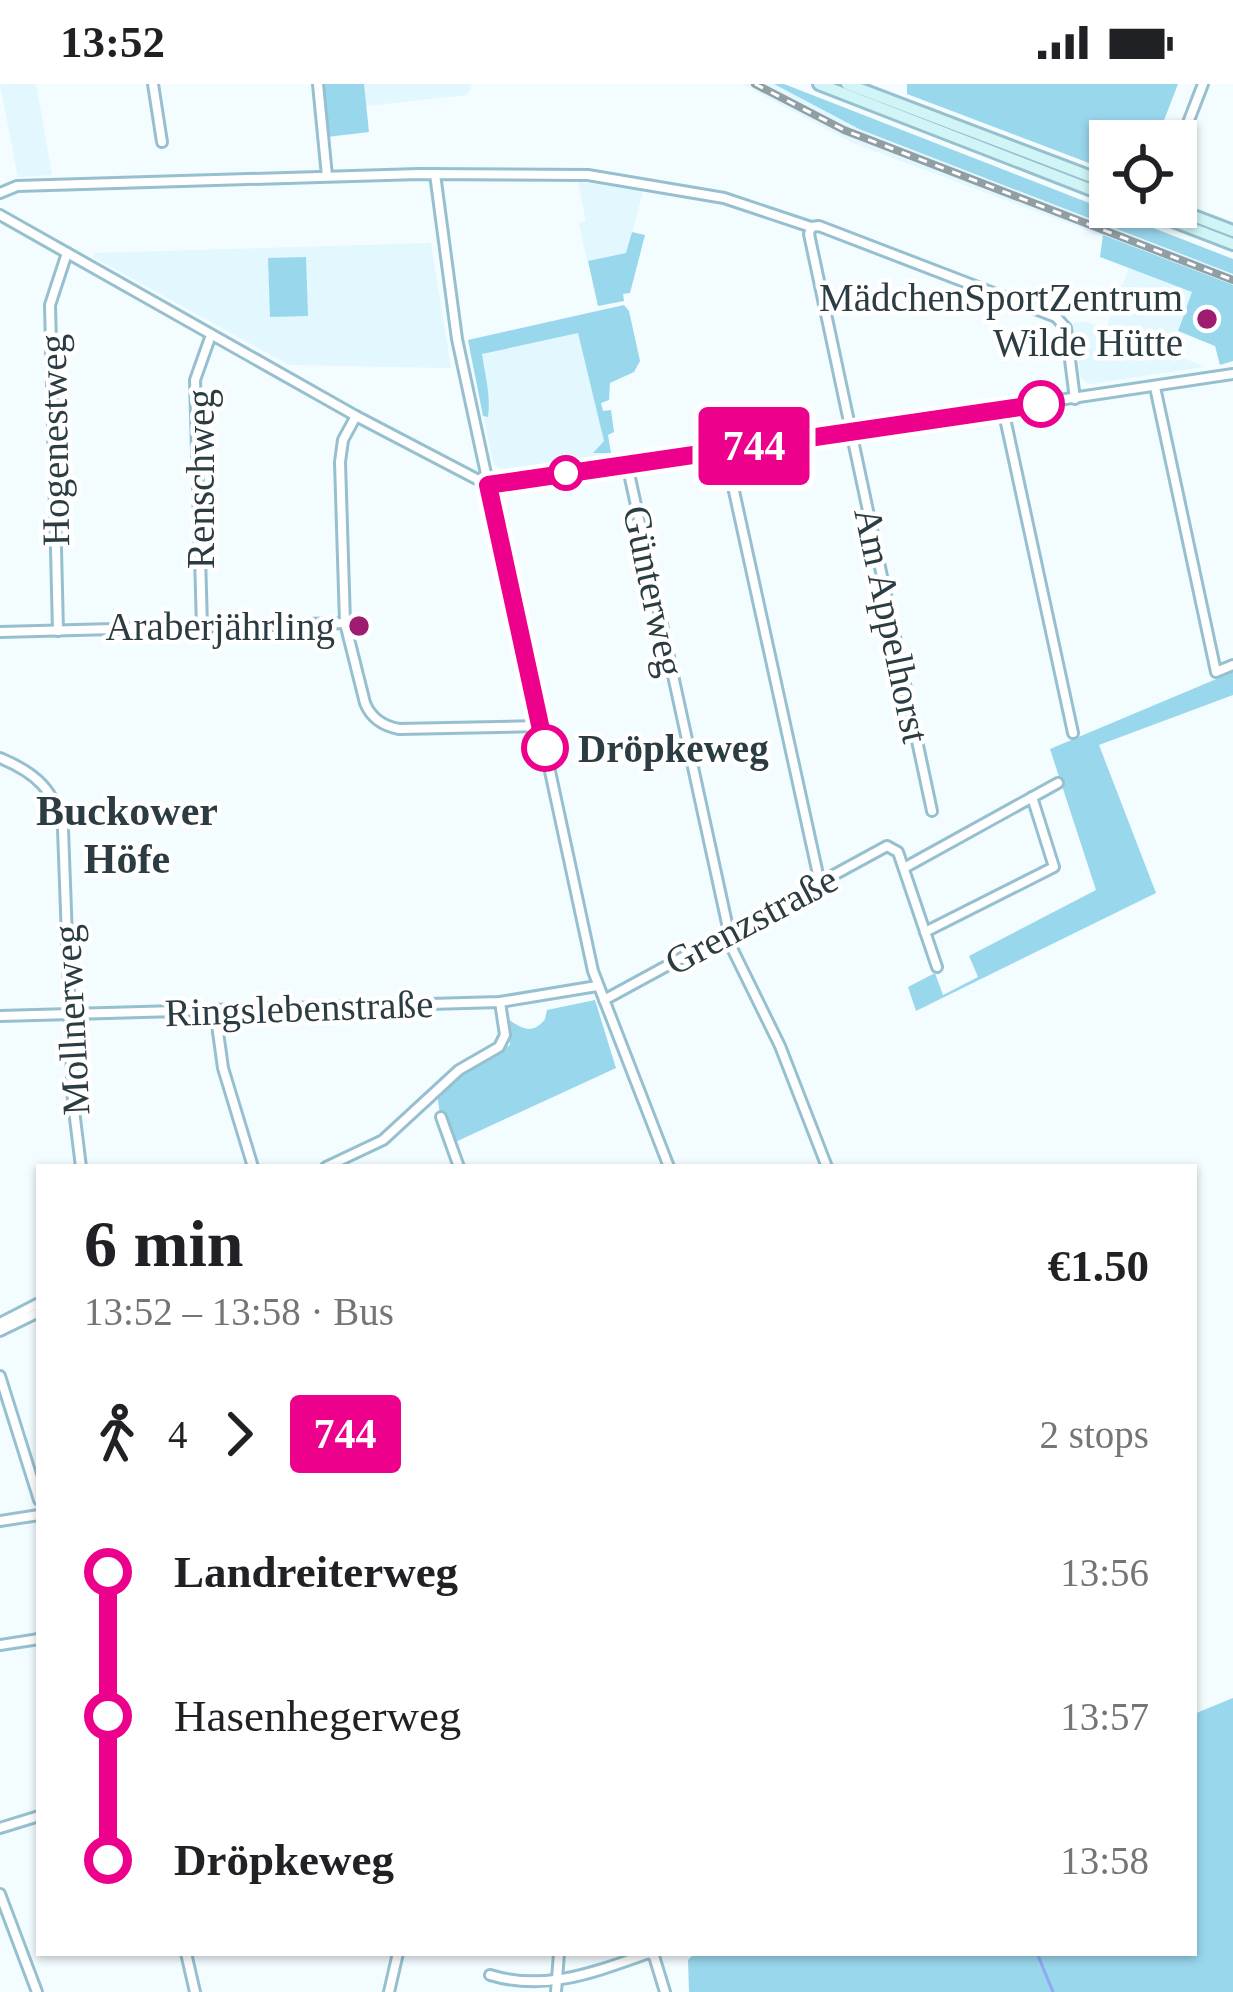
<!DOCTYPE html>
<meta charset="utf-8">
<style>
:root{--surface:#fff;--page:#f6f6f6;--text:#202124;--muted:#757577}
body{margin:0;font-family:Georgia,serif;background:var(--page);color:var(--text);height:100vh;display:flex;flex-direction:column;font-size:45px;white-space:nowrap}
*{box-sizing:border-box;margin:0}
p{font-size:39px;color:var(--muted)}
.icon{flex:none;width:66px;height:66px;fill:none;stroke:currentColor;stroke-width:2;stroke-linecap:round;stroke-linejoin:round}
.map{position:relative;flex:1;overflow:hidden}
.side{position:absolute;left:36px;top:1080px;width:1161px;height:792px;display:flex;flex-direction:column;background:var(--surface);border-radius:0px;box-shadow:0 3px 9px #0004}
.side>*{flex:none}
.badge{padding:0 24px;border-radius:9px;font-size:42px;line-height:78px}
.tools{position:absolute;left:1089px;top:36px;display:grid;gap:24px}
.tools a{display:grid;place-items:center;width:108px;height:108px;border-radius:0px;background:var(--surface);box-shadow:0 3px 9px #0004;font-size:60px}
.map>.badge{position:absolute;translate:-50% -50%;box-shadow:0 0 0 6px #fff}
.legs{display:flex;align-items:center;gap:18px;height:132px;padding:0 48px;font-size:39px}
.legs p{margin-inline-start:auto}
.head{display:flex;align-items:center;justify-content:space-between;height:204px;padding:0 48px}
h1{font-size:66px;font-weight:700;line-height:90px}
ul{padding:0 48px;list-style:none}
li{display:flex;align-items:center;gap:42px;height:144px;font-size:45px}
li i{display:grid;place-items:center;width:18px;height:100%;margin:0 15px;background:currentColor}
li i::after{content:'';width:30px;height:30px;margin:-15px;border:9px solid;border-radius:50%;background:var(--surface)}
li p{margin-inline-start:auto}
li:first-child i{background:linear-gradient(#0000 50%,currentColor 0)}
li:last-child i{background:linear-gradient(currentColor 50%,#0000 0)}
.status{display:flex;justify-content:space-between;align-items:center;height:84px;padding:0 60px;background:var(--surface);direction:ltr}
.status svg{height:33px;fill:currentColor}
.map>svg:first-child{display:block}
.built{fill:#e2f7fe}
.green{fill:#99d7ed}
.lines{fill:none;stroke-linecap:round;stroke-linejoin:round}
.stream{stroke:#92a7f5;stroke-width:3}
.street-casing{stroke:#96c0cf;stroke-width:14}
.secondary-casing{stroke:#96c0cf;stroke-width:16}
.street{stroke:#fff;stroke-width:8}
.secondary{stroke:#d1f5f6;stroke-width:10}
.rail-casing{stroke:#919ea3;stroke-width:8}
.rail{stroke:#fff;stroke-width:3;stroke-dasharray:9;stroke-linecap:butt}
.line-1-casing{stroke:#fff;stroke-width:27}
.line-1{stroke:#ec008c;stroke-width:18}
.poi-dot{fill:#9e1d70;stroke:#fff;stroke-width:4.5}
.stop-1-dot{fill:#fff;stroke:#ec008c;stroke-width:6}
.labels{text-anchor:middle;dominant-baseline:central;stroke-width:9;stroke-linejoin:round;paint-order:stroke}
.poi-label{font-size:39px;fill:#2b3d43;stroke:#fff;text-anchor:end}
.street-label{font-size:39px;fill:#2b3d43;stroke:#fff}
.stop-label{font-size:39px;font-weight:bold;fill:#2b3d43;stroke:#fff;text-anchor:start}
.neighbourhood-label{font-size:42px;font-weight:bold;fill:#2b3d43;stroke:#fff}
</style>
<div class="status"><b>13:52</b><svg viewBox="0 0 49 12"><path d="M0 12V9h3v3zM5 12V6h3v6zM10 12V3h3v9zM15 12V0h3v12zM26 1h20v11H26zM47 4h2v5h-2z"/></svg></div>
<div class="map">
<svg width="1233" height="1908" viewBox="0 0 1233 1908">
<rect width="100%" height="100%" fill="#f3fcff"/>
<g class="built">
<path d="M0 0H36L52 91 18 93Z"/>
<path d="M364 0H472L467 11 366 22Z"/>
<path d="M742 0H774L859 45 1233 190V201L853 59Z"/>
<path d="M578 98 643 106 627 169 587 177 579 139 586 137Z"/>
<path d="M431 159 451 284 289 281 93 173 94 169Z"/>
<path d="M1129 184 1192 208 1169 268 1205 283 1089 300 1081 294 1073 239 1086 238 1106 245Z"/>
<path d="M580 245 607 370 502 386 494 380 470 268Z"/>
</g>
<g class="green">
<path d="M322 0H364L369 48 327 53Z"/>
<path d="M774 0H784L1233 175V190L859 45Z"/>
<path d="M907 0H1178L1156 57H1110V87L907 10Z"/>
<path d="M632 148 645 151 630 209 623 210 624 217 598 222 588 177 626 169Z"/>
<path d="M1103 151 1233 201V277L1220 281 1215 262 1178 247 1192 208 1100 173Z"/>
<path d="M306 173 308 232 270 233 268 174Z"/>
<path d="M624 221 629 227 640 277 634 288 610 299 609 316 601 319 603 327 611 326 614 348 608 351 611 369H593L604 357 578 249 482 270C485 291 491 311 488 333L483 332 468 256Z"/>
<path d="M1233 588V611L1099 661 1156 809 916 927 908 903 935 889 943 911 978 893 969 872 1096 806 1050 665Z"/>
<path d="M595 916 616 984 451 1060 440 1031 437 1009 457 991 510 961 508 935C522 945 533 951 545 935L547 926Z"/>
<path d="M1233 1614V1908H689L688 1876 695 1869H1194V1630Z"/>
</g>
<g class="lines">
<path class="stream" d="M1037 1869 1053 1908"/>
<g class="street-casing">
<g id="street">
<path d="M153 0 162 58"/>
<path d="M318 0 327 92"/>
<path d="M1176 70 1203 0"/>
<path d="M435 90 457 255 593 887 669 1083"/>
<path d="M0 109 17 102 419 90 588 91 724 114 811 143 819 142 1056 233 1066 244 1075 315"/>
<path d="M0 131 356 332 488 401 1233 290"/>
<path d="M811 143 809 150 932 727"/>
<path d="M1155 303 1216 588 1233 581"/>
<path d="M1003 325 1073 649"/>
<path d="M725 366 819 795"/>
<path d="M627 380 728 844"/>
<path d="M345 539 340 378 343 356 356 332"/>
<path d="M202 543 195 296 211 251"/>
<path d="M58 547 50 221 67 169"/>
<path d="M0 548 345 539 365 619C371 634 383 642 399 645L541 642"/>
<path d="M0 674C36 689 55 706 63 745L73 1018 81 1083"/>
<path d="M904 784 1058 699"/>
<path d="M925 848 1054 783 1032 713"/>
<path d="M726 852 780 962 827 1083"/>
<path d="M604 916 887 762 898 768 937 883"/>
<path d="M215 926 223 984 253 1083"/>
<path d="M0 932 500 918 597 902"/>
<path d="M441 1033 459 1083"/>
<path d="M326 1083 383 1056 459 986 499 963 505 951 500 918"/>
<path d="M0 1239 39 1219"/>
<path d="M0 1247 39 1228"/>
<path d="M0 1292 39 1416"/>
<path d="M0 1437 39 1431"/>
<path d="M0 1561 39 1555"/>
<path d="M0 1744 39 1732"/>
<path d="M0 1810 37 1908"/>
<path d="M186 1869 195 1908"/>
<path d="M490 1891C546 1908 595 1888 649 1869L654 1872 665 1908"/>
<path d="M389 1908 398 1869"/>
<path d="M556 1908 559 1869"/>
</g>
</g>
<g class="secondary-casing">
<g id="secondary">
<path d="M819 0 1110 113"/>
<path d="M847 0 1110 100"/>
<path d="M1137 123 1233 160"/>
<path d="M1170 123 1233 147"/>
</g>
</g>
<use href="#street" class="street"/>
<use href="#secondary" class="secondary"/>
<g class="rail-casing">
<path id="rail" d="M755 0 844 46 1233 196"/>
</g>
<use href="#rail" class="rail"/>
</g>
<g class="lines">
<g class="line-1-casing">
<path id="line-1" d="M545 664 488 401 1041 320"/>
</g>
<use href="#line-1" class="line-1"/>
</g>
<g class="poi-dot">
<circle cx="1207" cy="235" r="12"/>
<circle cx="359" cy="542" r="12"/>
</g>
<g class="stop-1-dot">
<circle cx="1041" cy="320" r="21"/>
<circle cx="566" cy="389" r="15"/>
<circle cx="545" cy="664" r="21"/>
</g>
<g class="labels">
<g class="poi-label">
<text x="1183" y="213">MädchenSportZentrum<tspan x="1183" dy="45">Wilde Hütte</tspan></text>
<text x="335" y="542">Araberjährling</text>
</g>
<g class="street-label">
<text transform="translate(54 356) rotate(-91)">Hogenestweg</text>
<text transform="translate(200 395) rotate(-90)">Renschweg</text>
<text transform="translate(654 507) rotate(78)">Günterweg</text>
<text transform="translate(892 541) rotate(78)">Am Appelhorst</text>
<text transform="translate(751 836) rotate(-28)">Grenzstraße</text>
<text transform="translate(299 924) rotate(-2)">Ringslebenstraße</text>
<text transform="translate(71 936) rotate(-93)">Mollnerweg</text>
</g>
<g class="stop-label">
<text x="578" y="664">Dröpkeweg</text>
</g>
<g class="neighbourhood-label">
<text x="127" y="727">Buckower<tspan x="127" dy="48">Höfe</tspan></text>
</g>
</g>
</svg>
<div class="tools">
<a><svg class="icon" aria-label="locate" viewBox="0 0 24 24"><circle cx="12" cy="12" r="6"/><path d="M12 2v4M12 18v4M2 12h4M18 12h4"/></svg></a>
</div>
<b class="badge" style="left:754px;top:362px;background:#ec008c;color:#fff">744</b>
<section class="side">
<div class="head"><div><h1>6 min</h1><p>13:52 – 13:58 · Bus</p></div><b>€1.50</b></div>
<div class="legs"><svg class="icon" aria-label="walk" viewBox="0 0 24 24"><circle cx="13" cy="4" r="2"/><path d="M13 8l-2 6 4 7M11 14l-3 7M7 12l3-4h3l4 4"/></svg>4<svg class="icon" aria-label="forward" viewBox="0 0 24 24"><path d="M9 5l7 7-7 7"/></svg><b class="badge" style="background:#ec008c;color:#fff">744</b><p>2 stops</p></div>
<ul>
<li><i style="color:#ec008c"></i><b>Landreiterweg</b><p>13:56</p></li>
<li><i style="color:#ec008c"></i><span>Hasenhegerweg</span><p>13:57</p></li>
<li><i style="color:#ec008c"></i><b>Dröpkeweg</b><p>13:58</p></li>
</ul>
</section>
</div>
